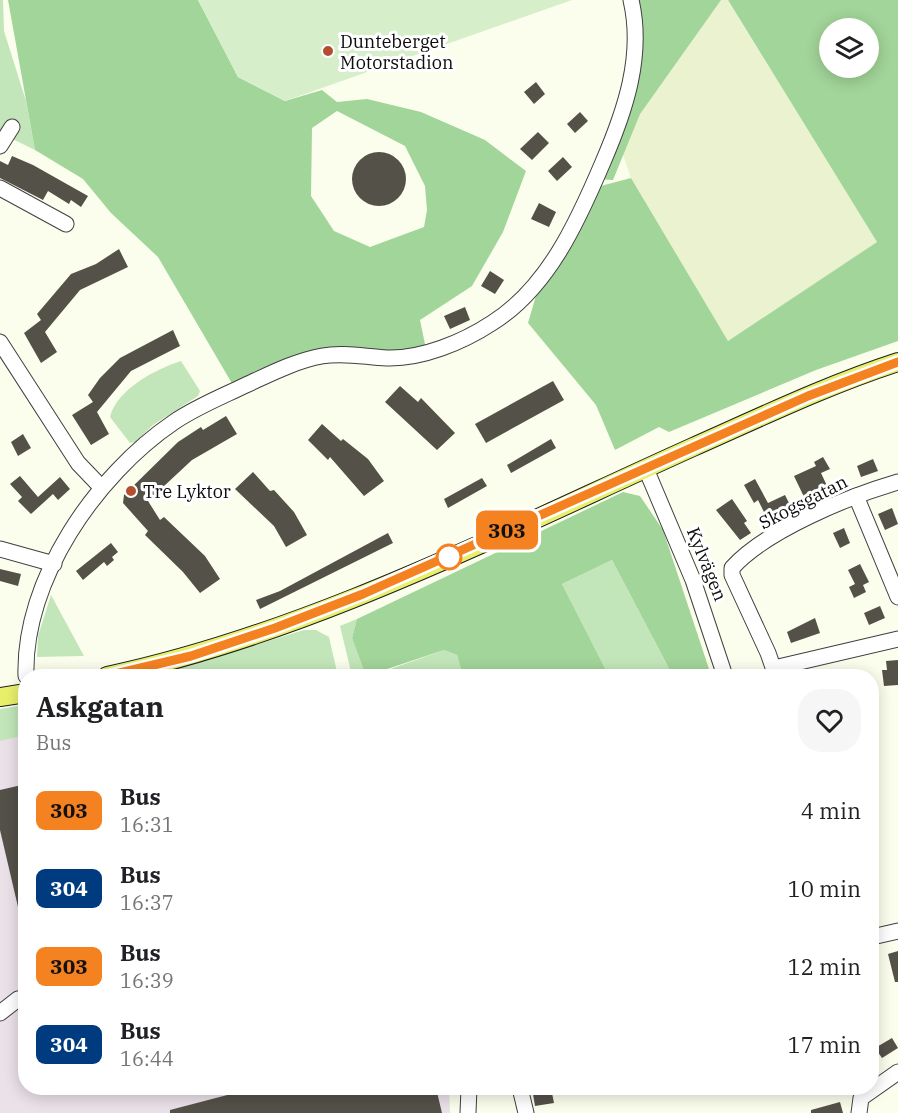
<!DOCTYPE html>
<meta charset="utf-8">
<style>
:root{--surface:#fff;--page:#f6f6f6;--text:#202124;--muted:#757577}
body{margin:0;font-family:"IBM Plex Serif",serif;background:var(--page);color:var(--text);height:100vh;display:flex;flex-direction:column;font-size:22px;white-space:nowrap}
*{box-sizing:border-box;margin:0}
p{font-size:20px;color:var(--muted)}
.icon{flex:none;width:33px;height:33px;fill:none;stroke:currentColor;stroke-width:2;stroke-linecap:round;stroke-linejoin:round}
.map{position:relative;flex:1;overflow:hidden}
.panel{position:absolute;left:18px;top:669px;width:861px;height:426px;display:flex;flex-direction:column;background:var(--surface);border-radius:24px;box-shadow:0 3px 15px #0003}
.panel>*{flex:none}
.badge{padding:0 12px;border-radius:9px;font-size:21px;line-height:39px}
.controls{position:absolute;left:819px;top:18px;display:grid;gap:12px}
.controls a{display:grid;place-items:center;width:60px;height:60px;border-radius:50%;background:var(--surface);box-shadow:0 3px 15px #0003;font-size:30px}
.map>.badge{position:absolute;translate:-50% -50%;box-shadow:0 0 0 3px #fff}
.round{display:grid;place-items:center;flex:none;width:63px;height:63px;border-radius:24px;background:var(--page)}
.head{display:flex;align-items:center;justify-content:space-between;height:102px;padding:0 18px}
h1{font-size:28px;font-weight:700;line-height:45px}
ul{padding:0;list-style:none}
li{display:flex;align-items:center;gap:18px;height:78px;padding:0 18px}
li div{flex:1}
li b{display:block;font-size:22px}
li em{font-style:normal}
li .badge{min-width:66px;font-weight:700;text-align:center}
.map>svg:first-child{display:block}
.industrial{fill:#ebe1e9}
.farmland{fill:#eaf2cf}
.green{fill:#c2e6b9}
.forest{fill:#a2d599;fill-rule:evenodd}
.pitch{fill:#d6eeca}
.building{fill:#545149}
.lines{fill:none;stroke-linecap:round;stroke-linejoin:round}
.minor-casing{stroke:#3f3f3f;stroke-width:17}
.major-casing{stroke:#1d1d1d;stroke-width:20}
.minor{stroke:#fff;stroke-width:15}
.major{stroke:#e8f06b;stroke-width:18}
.line-casing{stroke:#fff;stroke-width:14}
.line{stroke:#f58220;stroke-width:9}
.poi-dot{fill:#b34f2e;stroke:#fff;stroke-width:2}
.stop-dot{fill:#fff;stroke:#f58220;stroke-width:3}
.labels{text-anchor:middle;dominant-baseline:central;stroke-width:6;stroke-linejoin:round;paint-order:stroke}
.poi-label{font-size:18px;fill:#0c0c0c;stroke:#fff;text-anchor:start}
.street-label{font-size:18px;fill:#0c0c0c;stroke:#fff}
</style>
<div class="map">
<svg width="898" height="1113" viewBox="0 0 898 1113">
<rect width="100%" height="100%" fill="#fcfeed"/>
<path class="industrial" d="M25 705 26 1088H449L450 1113H0V709Z"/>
<path class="farmland" d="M720 0H728L877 242 728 341 631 178 622 152 644 88Z"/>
<g class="green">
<path d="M0 0H3L4 31 26 101 35 150 0 133Z"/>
<path d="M181 361 200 391 198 396 153 425 135 442 130 443 110 417C117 389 156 369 181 361Z"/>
<path d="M612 560 673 676H609L562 584Z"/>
<path d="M51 595 84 656 37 657 38 636Z"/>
<path d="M357 619 352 638 366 676H352L340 626Z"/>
<path d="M304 630H316L329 637 338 676H153Z"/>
<path d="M444 650 457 655 463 676H371Z"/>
<path d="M25 705V735L0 741V709Z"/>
</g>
<g class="forest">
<path d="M8 0H198L238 77 285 101 322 90 337 102 367 99 421 112 485 140 526 171 503 232 472 286 420 320 427 354 388 363 326 362 275 375 237 392 158 257 111 213 83 179 35 150ZM337 111 405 146 425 186 427 210 424 227 370 247 334 231 311 196 312 128Z"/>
<path d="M630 0H721L640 114 613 180 596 179 631 81Z"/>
<path d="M728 0H898V341L816 370 669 432 659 427 615 450 596 405 528 323 542 275 593 188 631 178 728 341 877 242ZM830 28H868V68H830Z"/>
<path d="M623 492 640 496 663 530 709 669 692 676H673L612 560 562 584 609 676H463L457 655 444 650 366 676 352 638 357 619Z"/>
</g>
<path class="pitch" d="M198 0H572L285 101 238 77Z"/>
<g class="building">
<path d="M536 82 545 94 534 104 524 92Z"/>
<path d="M580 112 588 121 575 133 567 124Z"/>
<path d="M538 132 549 143 532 160 520 149Z"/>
<circle cx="379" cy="179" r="27"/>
<path d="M12 156 33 165 88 196 81 207 71 200 69 204 48 191 43 200 0 178V161L8 165Z"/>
<path d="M563 157 572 167 557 181 548 171Z"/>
<path d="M539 203 556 212 549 227 531 219Z"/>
<path d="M119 249 128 267 80 290 45 332 57 352 41 363 24 333 41 320 37 314 71 274 96 264Z"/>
<path d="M490 271 504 280 495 294 481 286Z"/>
<path d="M465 307 470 320 450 329 444 316Z"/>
<path d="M173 330 180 346 131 371 97 412 109 434 91 445 72 415 93 402 88 395 100 378 120 358Z"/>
<path d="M553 381 564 400 486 443 475 424Z"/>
<path d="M400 386 418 402 421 398 455 433 437 450 385 402Z"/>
<path d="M226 416 237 434 192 460 148 501 160 520 164 517 205 556 220 579 200 593 183 572 145 535 148 531 123 503 124 495 178 442 201 427 203 430Z"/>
<path d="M322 424 341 441 343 439 368 459 384 481 364 496 330 457 328 460 308 440Z"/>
<path d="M23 434 31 448 18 456 11 442Z"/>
<path d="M551 439 556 448 511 473 507 465Z"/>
<path d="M823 457 830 469 821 473 828 488 805 499 794 476 816 466 814 462Z"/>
<path d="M873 459 878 471 861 477 857 466Z"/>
<path d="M253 472 270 491 274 490 294 512 307 535 286 547 274 526 235 489Z"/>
<path d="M20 476 38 497 60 477 70 489 58 500 53 494 31 514 18 501 22 497 10 484Z"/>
<path d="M482 478 487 486 448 508 444 499Z"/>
<path d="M755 479 768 503 785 495 792 509 769 522 758 500 754 503 744 485Z"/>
<path d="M732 499 747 521 744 523 751 533 740 540 716 510Z"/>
<path d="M892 508 898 524 885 530 878 514Z"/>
<path d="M844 528 850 543 840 548 833 533Z"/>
<path d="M388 533 393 543 260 609 256 600 280 591Z"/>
<path d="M111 543 118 552 112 557 114 560 107 566 104 562 83 580 76 571Z"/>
<path d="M860 564 869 582 863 585 866 592 854 598 849 587 855 584 848 570Z"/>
<path d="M0 569 21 574 18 586 0 581Z"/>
<path d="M880 606 885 618 869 625 864 613Z"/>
<path d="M815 618 820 633 791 643 787 632Z"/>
<path d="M898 660V685L884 686 882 670H887L886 661Z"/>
<path d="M26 784V923L22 924 0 830V790Z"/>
<path d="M898 951V982H895L888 954Z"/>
<path d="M892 1038 898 1048 882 1058 875 1048Z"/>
<path d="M254 1088H436L442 1113H170V1110Z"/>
<path d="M532 1088H551L554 1103 535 1106Z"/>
<path d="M840 1102 843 1113H811V1110Z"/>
</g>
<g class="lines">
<g class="minor-casing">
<g id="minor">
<path d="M0 146 12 127"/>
<path d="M0 188 66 224"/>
<path d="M0 342 78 463 101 487"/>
<path d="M646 469 693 580 725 676"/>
<path d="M856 496 898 597"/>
<path d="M0 549 54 564"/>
<path d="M774 668 898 639"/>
<path d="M26 676C23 580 96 475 174 422 196 407 221 397 246 385 270 374 295 361 322 356 344 352 365 357 387 358 422 359 463 342 492 323 548 288 578 221 603 162 625 111 644 56 631 0"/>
<path d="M776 676 768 653 732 575V568C766 530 850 496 898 482"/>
<path d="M872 937 898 931"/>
<path d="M0 1013 18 999 26 997"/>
<path d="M520 1088 526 1113"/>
<path d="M468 1113 469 1088"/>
<path d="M859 1113 861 1098 898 1072"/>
</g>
</g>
<g class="major-casing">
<g id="major">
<path d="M107 676C309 633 504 532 693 447 761 417 827 385 898 362"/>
<path d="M0 697 26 693"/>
</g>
</g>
<use href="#minor" class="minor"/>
<use href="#major" class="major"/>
</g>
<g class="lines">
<g class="line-casing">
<path id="line" d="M107 676 191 656 275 628 363 594 808 396 898 362"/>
</g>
<use href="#line" class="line"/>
</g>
<g class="poi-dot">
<circle cx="328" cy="51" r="6"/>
<circle cx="131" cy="491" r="6"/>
</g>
<circle class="stop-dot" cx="449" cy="557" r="12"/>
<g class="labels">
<g class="poi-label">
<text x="340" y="41">Dunteberget<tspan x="340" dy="21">Motorstadion</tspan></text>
<text x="143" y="491">Tre Lyktor</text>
</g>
<g class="street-label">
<text transform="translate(803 502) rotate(-27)">Skogsgatan</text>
<text transform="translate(707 564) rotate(68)">Kylvägen</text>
</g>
</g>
</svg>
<div class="controls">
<a><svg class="icon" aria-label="layers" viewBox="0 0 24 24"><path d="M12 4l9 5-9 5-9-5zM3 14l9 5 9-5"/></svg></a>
</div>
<b class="badge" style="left:507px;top:530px;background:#f58220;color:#111">303</b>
<section class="panel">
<div class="head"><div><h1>Askgatan</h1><p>Bus</p></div><a class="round"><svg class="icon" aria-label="heart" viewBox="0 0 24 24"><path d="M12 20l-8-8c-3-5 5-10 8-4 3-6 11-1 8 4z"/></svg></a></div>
<ul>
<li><span class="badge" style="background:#f58220;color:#111">303</span><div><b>Bus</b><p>16:31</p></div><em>4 min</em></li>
<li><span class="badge" style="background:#003b80;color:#fff">304</span><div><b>Bus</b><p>16:37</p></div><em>10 min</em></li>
<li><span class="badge" style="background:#f58220;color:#111">303</span><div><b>Bus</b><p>16:39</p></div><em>12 min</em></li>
<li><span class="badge" style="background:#003b80;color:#fff">304</span><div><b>Bus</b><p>16:44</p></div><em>17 min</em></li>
</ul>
</section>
</div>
